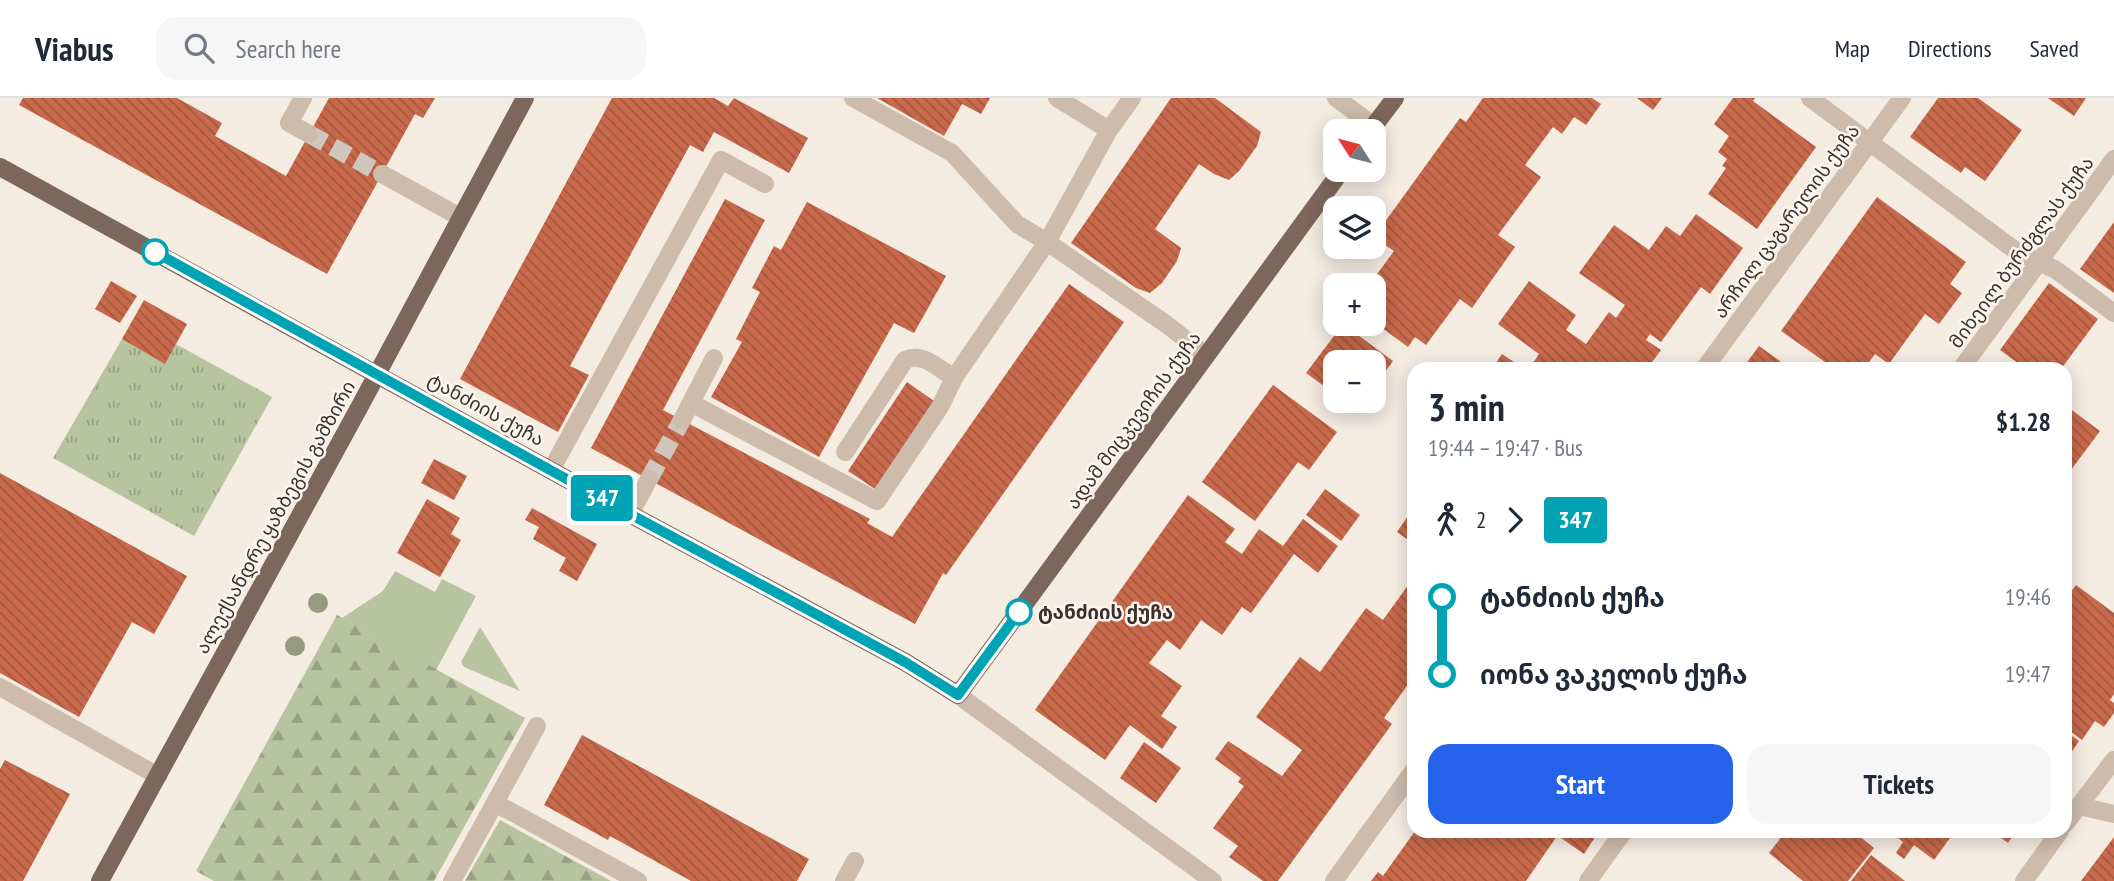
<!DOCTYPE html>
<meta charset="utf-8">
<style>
:root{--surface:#fff;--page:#f6f6f7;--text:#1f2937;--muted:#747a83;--line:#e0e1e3;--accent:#2563eb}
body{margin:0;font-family:"PT Sans Narrow","Noto Sans Georgian",sans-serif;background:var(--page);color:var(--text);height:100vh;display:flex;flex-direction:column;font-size:26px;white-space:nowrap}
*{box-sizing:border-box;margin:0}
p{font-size:23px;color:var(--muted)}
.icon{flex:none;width:38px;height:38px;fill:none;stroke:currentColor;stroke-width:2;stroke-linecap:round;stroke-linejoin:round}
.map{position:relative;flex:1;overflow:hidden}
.side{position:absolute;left:1407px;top:264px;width:665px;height:476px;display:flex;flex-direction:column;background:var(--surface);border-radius:21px;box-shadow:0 4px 18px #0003}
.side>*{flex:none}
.badge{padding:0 14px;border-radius:5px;font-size:24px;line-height:46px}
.needle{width:46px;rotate:306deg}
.controls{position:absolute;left:1323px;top:21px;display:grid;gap:14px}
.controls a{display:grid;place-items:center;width:63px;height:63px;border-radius:14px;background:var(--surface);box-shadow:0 4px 18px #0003;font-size:35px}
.map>.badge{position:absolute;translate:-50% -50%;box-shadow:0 0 0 4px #fff}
.legs{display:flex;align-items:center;gap:10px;height:77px;padding:0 21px;font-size:23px}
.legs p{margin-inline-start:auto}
.summary{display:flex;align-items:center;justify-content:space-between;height:119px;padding:0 21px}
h1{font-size:38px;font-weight:800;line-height:52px}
.cta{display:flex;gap:14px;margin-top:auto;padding:14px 21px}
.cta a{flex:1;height:80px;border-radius:21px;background:var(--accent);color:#fff;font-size:28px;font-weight:800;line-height:80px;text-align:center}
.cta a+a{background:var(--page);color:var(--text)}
ul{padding:0 21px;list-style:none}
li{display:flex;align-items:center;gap:24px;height:77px;font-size:26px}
li i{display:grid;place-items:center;width:10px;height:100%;margin:0 9px;background:currentColor}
li i::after{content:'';width:18px;height:18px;margin:-9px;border:5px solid;border-radius:50%;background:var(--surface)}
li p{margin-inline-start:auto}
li:first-child i{background:linear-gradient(#0000 50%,currentColor 0)}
li:last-child i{background:linear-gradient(currentColor 50%,#0000 0)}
header{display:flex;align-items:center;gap:42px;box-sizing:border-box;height:98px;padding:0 35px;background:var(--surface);border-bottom:2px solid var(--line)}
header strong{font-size:33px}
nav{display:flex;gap:38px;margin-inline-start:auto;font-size:24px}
.search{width:490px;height:63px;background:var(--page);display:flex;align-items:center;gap:18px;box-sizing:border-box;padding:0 24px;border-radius:21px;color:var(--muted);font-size:26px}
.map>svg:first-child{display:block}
.grass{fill:#b8c4a0}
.forest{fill:url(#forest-firs)}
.park{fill:url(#park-tufts)}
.building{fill:url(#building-back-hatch)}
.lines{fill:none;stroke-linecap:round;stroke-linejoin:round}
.minor-tunnel{stroke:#cfc6bd;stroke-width:18;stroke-dasharray:18 9;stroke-linecap:butt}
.minor{stroke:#cdbbac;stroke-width:18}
.major{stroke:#7d675c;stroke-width:18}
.tree{fill:#969b7f}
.line-1-casing{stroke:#fff;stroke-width:16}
.line-1{stroke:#00a3b4;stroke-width:10}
.stop-1-dot{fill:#fff;stroke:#00a3b4;stroke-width:3.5}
.labels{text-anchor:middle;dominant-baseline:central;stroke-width:5;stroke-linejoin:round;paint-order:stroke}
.street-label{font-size:19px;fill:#3b302b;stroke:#fbf5ee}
.stop-label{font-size:19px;font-weight:bold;fill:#3b302b;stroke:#fbf5ee;text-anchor:start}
</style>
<header>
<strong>Viabus</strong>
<div class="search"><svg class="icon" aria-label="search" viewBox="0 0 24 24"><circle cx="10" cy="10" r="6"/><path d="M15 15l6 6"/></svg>Search here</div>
<nav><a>Map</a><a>Directions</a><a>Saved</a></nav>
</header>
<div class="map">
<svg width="2114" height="783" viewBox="0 0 2114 783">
<defs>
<pattern id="forest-firs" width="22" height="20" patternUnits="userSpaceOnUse" patternTransform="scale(1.75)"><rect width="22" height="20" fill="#b8c4a0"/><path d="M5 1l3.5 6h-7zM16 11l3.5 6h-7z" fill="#97a083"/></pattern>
<pattern id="park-tufts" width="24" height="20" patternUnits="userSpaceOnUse" patternTransform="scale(1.75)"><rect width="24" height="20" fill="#b8c4a0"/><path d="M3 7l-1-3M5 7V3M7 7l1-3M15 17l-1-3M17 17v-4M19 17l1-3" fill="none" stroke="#97a083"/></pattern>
<pattern id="building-back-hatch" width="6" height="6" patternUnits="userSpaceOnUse" patternTransform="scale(1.75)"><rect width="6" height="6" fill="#c8694b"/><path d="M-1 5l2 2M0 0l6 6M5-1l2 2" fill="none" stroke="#a4573f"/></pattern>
</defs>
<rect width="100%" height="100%" fill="#f4ebe1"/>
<g class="grass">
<path d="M395 473 435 494 442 481 476 498 436 572 342 520 383 493Z"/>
<path d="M480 529 520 593 464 569 461 564Z"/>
</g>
<g class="forest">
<path d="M337 517 525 620 434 783H214L196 773Z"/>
<path d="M500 722 611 783H465Z"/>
</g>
<path class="park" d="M122 241 165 265 176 246 272 299 194 438 53 360Z"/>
<g class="building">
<path d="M23 0H177L222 25 215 38 286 78 329 0H435L423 20 415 16 327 176 19 7Z"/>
<path d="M612 0H714L728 8 734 0 808 40 789 75 714 34 703 54 690 47 570 268 589 277 558 334 460 281Z"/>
<path d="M877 0H990L981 16 962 6 944 38Z"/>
<path d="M1171 0H1215L1261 34 1257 48 1239 73 1229 82 1214 76 1199 66 1155 131 1181 150 1177 163 1162 185 1150 195 1136 190 1071 145Z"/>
<path d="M1483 0H1592L1601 6 1586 27 1574 19 1562 36 1553 29 1525 67 1541 79 1498 137 1515 149 1472 210 1460 201 1426 247 1415 239 1408 249 1374 224V187H1369L1394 153 1374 139 1460 20 1466 24Z"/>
<path d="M1637 0H1662L1653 12Z"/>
<path d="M1733 0H1755L1753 3 1816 49 1757 131 1708 96 1726 70 1722 68 1727 61 1718 54 1729 38 1714 26Z"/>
<path d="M1938 0H1978L2022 32 1985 83 1965 69 1961 75 1910 39Z"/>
<path d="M2048 0H2086L2074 18Z"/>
<path d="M1877 99 1966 164 1950 186 1962 195 1939 226 1925 216 1889 266 1875 256 1864 271H1835L1781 233Z"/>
<path d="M725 101 765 122 663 312 870 421 867 425 892 439 1069 186 1124 224 946 477 943 475 915 526 591 350Z"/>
<path d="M807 104 946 178 914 235 894 225 819 359 711 299 742 244 736 241 760 194 752 190 774 148 781 152Z"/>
<path d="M1696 116 1743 150 1710 196 1701 189 1661 244 1650 236 1646 242 1661 252 1647 271H1529L1539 256 1498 226 1529 183 1576 217 1566 232 1586 246 1609 214 1616 220 1625 207 1579 175 1614 127 1649 152 1666 128 1680 138Z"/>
<path d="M2114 124V195L2080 171Z"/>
<path d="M111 183 137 198 120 225 95 211Z"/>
<path d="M2049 185 2098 221 2061 271H2026L2000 252Z"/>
<path d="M144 202 187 226 165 266 122 241Z"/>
<path d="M1343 226 1393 263 1374 289V264H1335V296L1306 275Z"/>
<path d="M1759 248 1791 271H1742Z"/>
<path d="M1502 256 1524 271H1492Z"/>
<path d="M907 284 934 303 875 391 848 373Z"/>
<path d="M1273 287 1337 334 1309 372 1298 364 1255 423 1202 384Z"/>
<path d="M2065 307 2100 333 2065 380Z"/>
<path d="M434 361 467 378 454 402 421 385Z"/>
<path d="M0 375 187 478 154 536 132 524 79 619 0 575Z"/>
<path d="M1325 391 1360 417 1341 443 1306 417Z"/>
<path d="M1188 397 1235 431 1225 444 1242 456 1259 431 1283 448 1303 421 1338 448 1318 475 1294 456 1251 515 1242 509 1222 537 1201 522 1180 552 1167 542 1149 565 1182 588 1161 618 1177 629 1162 651 1130 627 1105 662 1035 612Z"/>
<path d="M427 401 460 420 451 436 461 442 440 479 397 455Z"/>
<path d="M1414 409V446L1397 434Z"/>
<path d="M532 410 597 446 577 483 559 473 566 460 533 441 539 429 525 422Z"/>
<path d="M1414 479V578L1384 620 1392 626 1278 783H1263L1229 759 1238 748 1213 730 1244 688 1238 684 1241 680 1215 661 1228 643 1282 678 1302 652 1256 619 1300 559 1320 574 1366 510 1383 522Z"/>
<path d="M2076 487 2114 515V596L2110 602 2114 605V615L2104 629 2095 623 2082 642 2065 629V491L2070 495Z"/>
<path d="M2065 633 2079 643 2065 664Z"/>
<path d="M582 637 809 761 797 783H691L610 738 608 742 544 707Z"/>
<path d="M1144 644 1181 670 1156 705 1120 680Z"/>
<path d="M5 662 70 696 23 783H0V671Z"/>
<path d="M1415 733H1550L1557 738 1526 783H1371L1378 774 1383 778Z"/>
<path d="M1565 733H1599L1584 756 1561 740Z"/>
<path d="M1786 733H1793L1802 741 1808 733H1853L1874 750 1848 783H1803L1769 755Z"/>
<path d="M1889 733H1955L1934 762 1914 747 1904 761 1896 755 1903 744Z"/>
<path d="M1992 733H2016L2008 745Z"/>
<path d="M2114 739V783H2081Z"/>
<path d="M1871 757 1905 783H1851Z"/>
</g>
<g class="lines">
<g class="minor-tunnel">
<path d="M309 36 382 76"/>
<path d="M649 381 682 322"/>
</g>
<g class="minor">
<path d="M303 0 289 25 309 36"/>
<path d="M1057 0 1109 32"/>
<path d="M1132 0 1109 32 1047 144 1166 226 1206 257"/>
<path d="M1336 0 1374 28"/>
<path d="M1810 0 2016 153 2056 172 2114 215"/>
<path d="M382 76 460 119"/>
<path d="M1704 271 1902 0"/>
<path d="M1961 271 2114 61"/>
<path d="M691 305 877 403 940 309 954 280 1047 144 1017 126 952 55 853 0"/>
<path d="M682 322 714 260"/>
<path d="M845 354 905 262C923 254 938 270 954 280"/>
<path d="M551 372 721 62 765 86"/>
<path d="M630 416 649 381"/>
<path d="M0 589 158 678"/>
<path d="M958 597 1213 783"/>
<path d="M495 705 638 783"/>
<path d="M2079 708 2114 716"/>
<path d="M2065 726 2114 662"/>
<path d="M452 783 537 628"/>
<path d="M844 783 855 763"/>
<path d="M1334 783 1414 672"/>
<path d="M1588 783 1624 733"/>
<path d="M2024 783 2060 733"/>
</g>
<g class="major">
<path d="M1370 33 1395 0"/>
<path d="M0 69 630 416 905 564 958 597 1342 72"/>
<path d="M100 783 360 308 525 0"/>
</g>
</g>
<g class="tree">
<circle cx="318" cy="505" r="10"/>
<circle cx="295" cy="548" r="10"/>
</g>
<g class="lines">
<g class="line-1-casing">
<path id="line-1" d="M155 154 630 416 905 564 958 597 1019 514"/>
</g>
<use href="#line-1" class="line-1"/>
</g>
<g class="stop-1-dot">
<circle cx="155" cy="154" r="12"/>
<circle cx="1019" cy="514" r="12"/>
</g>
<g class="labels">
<g class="street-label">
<text transform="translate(1786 123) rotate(-54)">არჩილ ცაგარელის ქუჩა</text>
<text transform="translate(2021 154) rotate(-54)">მიხეილ ბურძგლას ქუჩა</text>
<text transform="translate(486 311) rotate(29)">ტანძიის ქუჩა</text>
<text transform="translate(1133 322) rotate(-54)">ადამ მიცკევიჩის ქუჩა</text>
<text transform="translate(275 419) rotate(-61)">ალექსანდრე ყაზბეგის გამზირი</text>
</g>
<g class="stop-label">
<text x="1038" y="514">ტანძიის ქუჩა</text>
</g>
</g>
</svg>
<div class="controls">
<a><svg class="needle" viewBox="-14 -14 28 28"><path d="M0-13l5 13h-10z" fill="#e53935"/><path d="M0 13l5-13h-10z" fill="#747a83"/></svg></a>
<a><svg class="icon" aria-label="layers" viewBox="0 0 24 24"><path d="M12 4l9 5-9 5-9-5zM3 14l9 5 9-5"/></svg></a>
<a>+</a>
<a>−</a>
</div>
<b class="badge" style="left:602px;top:400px;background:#00a3b4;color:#fff">347</b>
<section class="side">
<div class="summary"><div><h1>3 min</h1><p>19:44 – 19:47 · Bus</p></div><b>$1.28</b></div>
<div class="legs"><svg class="icon" aria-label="walk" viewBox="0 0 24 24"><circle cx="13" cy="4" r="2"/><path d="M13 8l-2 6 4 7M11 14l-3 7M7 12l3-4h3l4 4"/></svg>2<svg class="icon" aria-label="forward" viewBox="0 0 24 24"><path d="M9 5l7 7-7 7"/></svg><b class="badge" style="background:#00a3b4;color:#fff">347</b></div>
<ul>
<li><i style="color:#00a3b4"></i><b>ტანძიის ქუჩა</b><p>19:46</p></li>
<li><i style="color:#00a3b4"></i><b>იონა ვაკელის ქუჩა</b><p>19:47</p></li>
</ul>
<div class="cta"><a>Start</a><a>Tickets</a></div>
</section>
</div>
